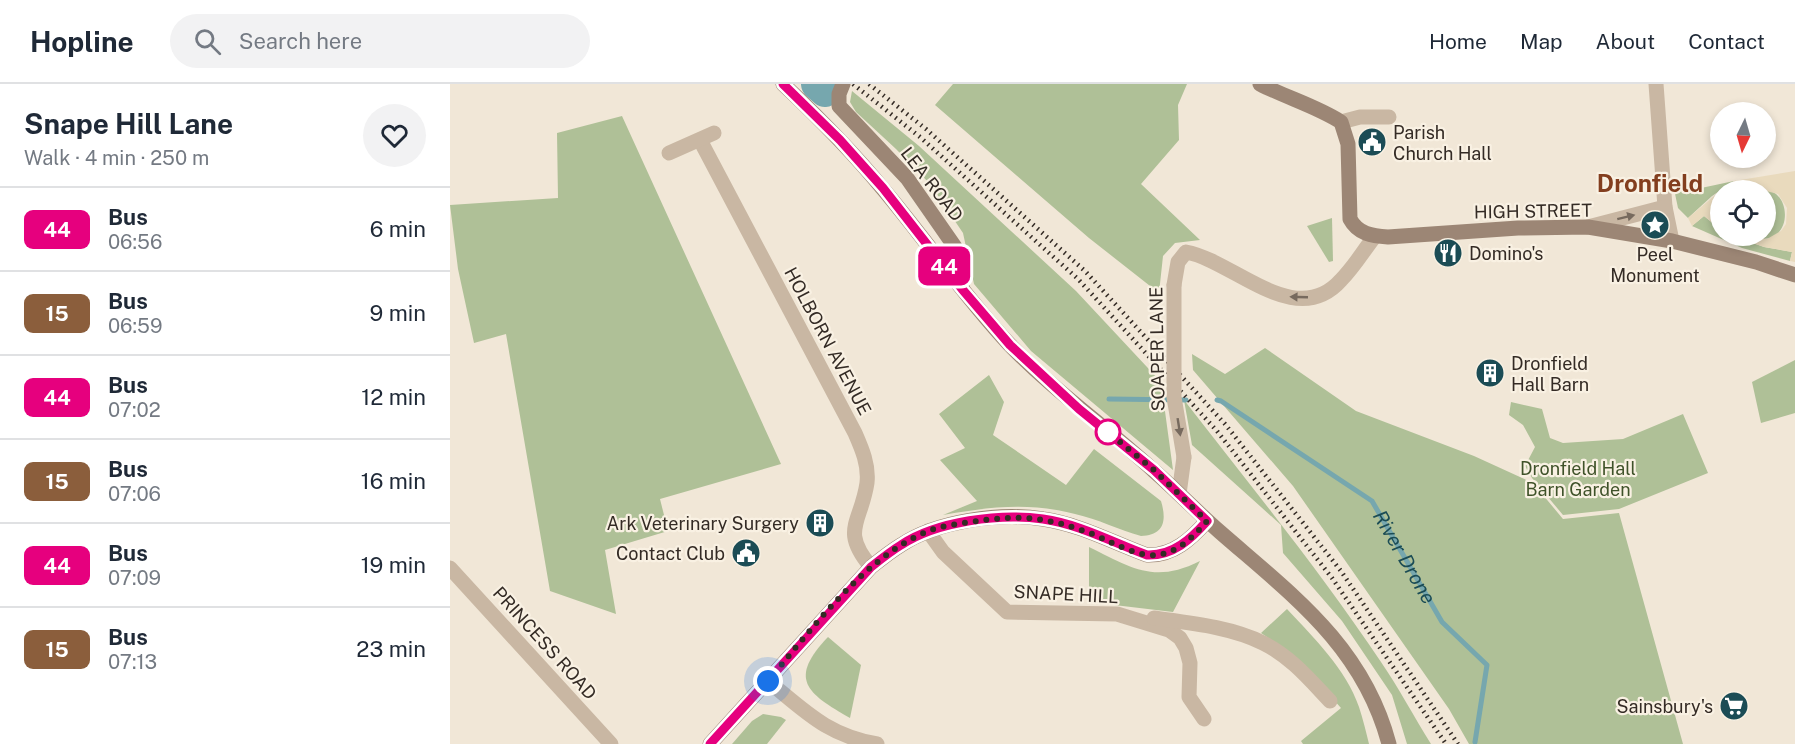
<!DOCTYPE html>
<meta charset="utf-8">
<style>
:root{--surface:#fff;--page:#f2f2f3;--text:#1f2937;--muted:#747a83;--line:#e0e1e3}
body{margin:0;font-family:"Public Sans",sans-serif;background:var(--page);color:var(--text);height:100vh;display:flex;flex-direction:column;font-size:22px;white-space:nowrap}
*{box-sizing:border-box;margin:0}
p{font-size:20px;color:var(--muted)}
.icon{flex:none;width:33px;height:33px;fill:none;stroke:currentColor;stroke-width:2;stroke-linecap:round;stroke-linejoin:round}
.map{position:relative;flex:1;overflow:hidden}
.drawer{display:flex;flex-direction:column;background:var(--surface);width:450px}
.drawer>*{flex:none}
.badge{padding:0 12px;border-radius:9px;font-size:21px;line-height:39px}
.needle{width:39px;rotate:185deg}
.controls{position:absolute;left:1260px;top:18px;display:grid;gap:12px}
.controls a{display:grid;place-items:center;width:66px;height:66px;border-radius:50%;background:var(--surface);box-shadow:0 3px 9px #0003;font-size:30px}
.you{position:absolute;width:30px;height:30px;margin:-15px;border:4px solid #fff;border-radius:50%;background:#1a73e8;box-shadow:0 0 0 9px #1a73e833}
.map>.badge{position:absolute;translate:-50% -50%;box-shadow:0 0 0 3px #fff}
.round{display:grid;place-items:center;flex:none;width:63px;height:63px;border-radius:32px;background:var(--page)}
.overview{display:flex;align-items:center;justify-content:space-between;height:102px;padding:0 24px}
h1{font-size:28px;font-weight:700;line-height:45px}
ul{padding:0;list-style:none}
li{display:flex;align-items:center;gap:18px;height:84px;padding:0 24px;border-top:2px solid var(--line)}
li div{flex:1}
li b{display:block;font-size:22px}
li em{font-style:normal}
li .badge{min-width:66px;font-weight:700;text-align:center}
header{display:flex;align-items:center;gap:36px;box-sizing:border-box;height:84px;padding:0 30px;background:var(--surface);border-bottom:2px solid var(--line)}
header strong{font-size:28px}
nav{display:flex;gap:33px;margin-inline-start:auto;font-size:21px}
.search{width:420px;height:54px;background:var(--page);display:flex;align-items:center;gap:15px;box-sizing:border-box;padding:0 21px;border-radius:33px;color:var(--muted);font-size:22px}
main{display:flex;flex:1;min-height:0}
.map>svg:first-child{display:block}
.green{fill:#afc097}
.plaza{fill:#e9dabd}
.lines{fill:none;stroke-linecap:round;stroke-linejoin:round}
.stream{stroke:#76a7ae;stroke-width:5}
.river{stroke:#76a7ae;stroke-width:32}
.street{stroke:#c9b7a3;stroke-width:15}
.secondary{stroke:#9c8675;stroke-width:15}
.rail{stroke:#342b25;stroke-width:4.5;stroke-dasharray:1.5 4.5;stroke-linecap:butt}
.street-bridge{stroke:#c9b7a3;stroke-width:15}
.oneway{fill:#776a5e}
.line-casing{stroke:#fff;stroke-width:14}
.line{stroke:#e6007e;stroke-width:9}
.walk{stroke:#342b25;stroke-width:6;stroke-dasharray:0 10.8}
.stop-dot{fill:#fff;stroke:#e6007e;stroke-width:3}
.labels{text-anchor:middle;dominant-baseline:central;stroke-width:4.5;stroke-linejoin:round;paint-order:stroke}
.poi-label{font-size:18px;fill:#342b25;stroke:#f9f1e3;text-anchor:start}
.street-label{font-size:18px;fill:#342b25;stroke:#f9f1e3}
.park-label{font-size:18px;fill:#3f5229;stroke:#f9f1e3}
.water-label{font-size:20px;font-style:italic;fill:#1b4c55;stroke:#f9f1e3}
.district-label{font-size:24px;font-weight:bold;fill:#833e1e;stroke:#f9f1e3}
</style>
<header>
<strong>Hopline</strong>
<div class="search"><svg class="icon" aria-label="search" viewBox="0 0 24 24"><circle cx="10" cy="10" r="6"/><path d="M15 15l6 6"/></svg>Search here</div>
<nav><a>Home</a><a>Map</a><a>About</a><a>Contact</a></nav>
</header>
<main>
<section class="drawer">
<div class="overview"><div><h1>Snape Hill Lane</h1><p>Walk · 4 min · 250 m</p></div><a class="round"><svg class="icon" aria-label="heart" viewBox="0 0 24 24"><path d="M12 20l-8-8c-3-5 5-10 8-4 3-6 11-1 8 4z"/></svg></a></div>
<ul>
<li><span class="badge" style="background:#e6007e;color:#fff">44</span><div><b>Bus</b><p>06:56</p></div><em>6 min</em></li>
<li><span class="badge" style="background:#8b5e3c;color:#fff">15</span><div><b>Bus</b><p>06:59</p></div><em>9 min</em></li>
<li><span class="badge" style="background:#e6007e;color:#fff">44</span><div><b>Bus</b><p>07:02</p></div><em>12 min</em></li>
<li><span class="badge" style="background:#8b5e3c;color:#fff">15</span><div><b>Bus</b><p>07:06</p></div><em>16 min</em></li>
<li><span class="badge" style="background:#e6007e;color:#fff">44</span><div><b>Bus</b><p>07:09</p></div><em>19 min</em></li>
<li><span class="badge" style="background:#8b5e3c;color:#fff">15</span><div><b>Bus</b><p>07:13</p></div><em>23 min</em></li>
</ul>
</section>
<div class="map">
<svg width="1345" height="660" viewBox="0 0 1345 660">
<rect width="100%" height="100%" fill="#f1e7d7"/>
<g class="green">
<path d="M503 0H737L728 21 729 56 691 100 750 156 725 159 713 172 709 209 639 154 485 21Z"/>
<path d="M402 7 469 62 626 207 711 298 723 386 581 267 524 200 513 149 480 100 446 65 406 28 400 18Z"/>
<path d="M172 32 331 380 210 415 218 447 155 466 166 530 100 507 56 250 24 259 8 185 0 121 108 114 107 49Z"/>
<path d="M1284 97 1262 112 1238 134 1228 124 1224 105 1237 107Z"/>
<path d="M1308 106C1345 99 1345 169 1301 152H1316V106Z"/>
<path d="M1254 132 1270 145V152H1283L1314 163 1342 168 1340 177 1292 164 1242 142Z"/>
<path d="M882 134 883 177 879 178 857 142Z"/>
<path d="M815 264 906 327 1024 372 1083 399 1113 435 1169 429 1233 660H1019L999 625 843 402 743 286 742 270 775 290Z"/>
<path d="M1345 276V329L1311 339 1302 298Z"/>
<path d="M539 291 554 318 543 351 616 401 644 365 711 417C717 437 714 451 691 452 669 446 648 435 625 430 579 418 539 423 493 431L527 417 490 376 515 364 489 330Z"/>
<path d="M734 316C801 402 870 487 931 578 949 604 964 633 981 660H957L942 611 892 537 833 469 831 441 742 361Z"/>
<path d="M1061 318 1092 325 1100 354 1113 359 1173 355 1233 330 1258 389 1169 425 1113 431 1082 394 1075 382 1085 363 1073 341 1059 331Z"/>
<path d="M639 463C682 484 704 500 750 477L723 528 639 518Z"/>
<path d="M837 525C864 554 896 585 909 623 913 635 916 648 919 660H853L851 657 891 624C867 596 843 570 811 549Z"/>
<path d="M378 553 411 581 400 634C356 609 338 595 378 553Z"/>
<path d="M313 630 331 633 336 636 317 660H282L302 637Z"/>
</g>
<g class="plaza">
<path d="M1345 87V178L1340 177 1342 168 1314 163 1283 152H1301L1309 155H1317L1331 147 1336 140 1337 124 1328 110 1312 106H1271L1284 97Z"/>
<path d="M1270 107V145L1254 132 1242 142 1238 134Z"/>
</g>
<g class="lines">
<g class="stream">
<path d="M659 315 736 316"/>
<path id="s1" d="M767 316 771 317 922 417 992 538 1037 581 1025 658"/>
</g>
<path class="river" d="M367 0 375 7"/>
<g class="street">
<path d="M1206 0 1215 123 1222 157"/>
<path d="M891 38 910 33H939"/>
<path d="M250 56 405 349C412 365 419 381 417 399 411 439 390 446 421 483"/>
<path d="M219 69 264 49"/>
<path d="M1138 143 1215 123"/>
<path d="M724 201 728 178 736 168C784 177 846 247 891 196 904 183 914 166 925 152"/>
<path d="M729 410 734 373"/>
<path d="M478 447 493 468 557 528 667 530 719 546 730 554 736 564 740 579 739 613 754 635"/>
<path d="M0 484 161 660"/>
<path d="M704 534C740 539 781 543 813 559 840 572 860 596 880 617"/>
<path d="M318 597C356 628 377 651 427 660"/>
</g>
<g class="secondary">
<path d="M333 0C368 33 402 67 433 105 476 156 514 212 559 260 603 306 656 343 703 386 726 406 747 428 770 448 842 511 913 562 939 660"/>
<path d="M393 0 389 10V22L457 94 505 163 512 202"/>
<path d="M810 0C837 14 866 22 891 38L898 60 900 135C908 150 922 152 938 153L1068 144 1138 143 1222 157 1306 178 1345 191"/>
<path d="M260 660 421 483C431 475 441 467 451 461 487 437 550 428 593 435 629 440 664 459 697 471 723 472 741 455 757 437"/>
</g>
<g class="rail">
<path d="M403 0 470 53 628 195 767 347 882 494 996 660"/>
<path d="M419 0 476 45 635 187 775 340 891 487 1008 660"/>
</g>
<path class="street-bridge" d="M724 201V313L734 373"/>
</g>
<defs><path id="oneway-solid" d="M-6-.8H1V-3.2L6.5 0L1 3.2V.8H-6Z" transform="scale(1.5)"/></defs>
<g class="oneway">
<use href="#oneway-solid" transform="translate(1176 133) rotate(-14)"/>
<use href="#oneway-solid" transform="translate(849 213) rotate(-178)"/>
<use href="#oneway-solid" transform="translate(729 343) rotate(81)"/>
</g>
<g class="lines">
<g class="line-casing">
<path id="line" d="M260 660 421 483C431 475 441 467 451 461 487 437 550 429 593 435 629 440 664 459 697 471 723 472 741 455 757 437L704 386 629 325 560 261 512 205 433 104 390 56 333 0"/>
</g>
<use href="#line" class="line"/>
<path class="walk" d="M318 597C361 546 414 474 476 448 490 442 506 440 521 438 570 430 598 433 645 451 661 458 689 473 705 471 727 470 744 452 757 437L704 386 658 348"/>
</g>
<defs>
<g id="civic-disc" transform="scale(1.5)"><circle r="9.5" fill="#1b4c55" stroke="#f9f1e3"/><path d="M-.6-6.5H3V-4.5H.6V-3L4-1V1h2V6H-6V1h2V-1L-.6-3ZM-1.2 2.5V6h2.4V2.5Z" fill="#fff"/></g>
<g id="sight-disc" transform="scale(1.5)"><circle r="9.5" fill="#1b4c55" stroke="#f9f1e3"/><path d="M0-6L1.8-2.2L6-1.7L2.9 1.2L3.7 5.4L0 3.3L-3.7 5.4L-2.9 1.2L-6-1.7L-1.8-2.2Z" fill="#fff"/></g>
<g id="restaurant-disc" transform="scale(1.5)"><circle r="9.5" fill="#1b4c55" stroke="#f9f1e3"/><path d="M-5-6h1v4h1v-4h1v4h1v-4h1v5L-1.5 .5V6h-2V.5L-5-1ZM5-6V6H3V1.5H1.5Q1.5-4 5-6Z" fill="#fff"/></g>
<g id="building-disc" transform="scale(1.5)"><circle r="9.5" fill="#1b4c55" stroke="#f9f1e3"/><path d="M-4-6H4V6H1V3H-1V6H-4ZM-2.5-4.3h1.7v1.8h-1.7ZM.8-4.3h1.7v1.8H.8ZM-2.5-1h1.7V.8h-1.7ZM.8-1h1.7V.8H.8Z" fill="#fff"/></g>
<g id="supermarket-disc" transform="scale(1.5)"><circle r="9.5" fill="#1b4c55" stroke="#f9f1e3"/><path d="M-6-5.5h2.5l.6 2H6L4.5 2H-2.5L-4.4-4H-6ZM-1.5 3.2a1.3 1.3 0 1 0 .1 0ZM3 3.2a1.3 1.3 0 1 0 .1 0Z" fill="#fff"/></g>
</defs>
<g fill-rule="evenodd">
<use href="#civic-disc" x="922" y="58"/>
<use href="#sight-disc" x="1205" y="141"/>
<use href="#restaurant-disc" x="998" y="169"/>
<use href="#building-disc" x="1040" y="289"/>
<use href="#building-disc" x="370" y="439"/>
<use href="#civic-disc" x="296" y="469"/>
<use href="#supermarket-disc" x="1284" y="622"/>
</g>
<circle class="stop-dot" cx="658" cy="348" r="12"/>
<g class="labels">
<g class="poi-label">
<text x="943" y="48">Parish<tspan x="943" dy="21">Church Hall</tspan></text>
<text x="1019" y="169">Domino's</text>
<text x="1205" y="170" text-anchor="middle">Peel<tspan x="1205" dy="21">Monument</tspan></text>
<text x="1061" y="279">Dronfield<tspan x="1061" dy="21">Hall Barn</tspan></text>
<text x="349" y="439" text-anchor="end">Ark Veterinary Surgery</text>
<text x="275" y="469" text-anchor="end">Contact Club</text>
<text x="1263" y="622" text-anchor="end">Sainsbury's</text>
</g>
<g class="street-label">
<text transform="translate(482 100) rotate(52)">LEA ROAD</text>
<text transform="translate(1083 127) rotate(-1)">HIGH STREET</text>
<text transform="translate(378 257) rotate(62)">HOLBORN AVENUE</text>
<text transform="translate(707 265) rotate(-91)">SOAPER LANE</text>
<text transform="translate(616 510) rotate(3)">SNAPE HILL</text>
<text transform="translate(95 559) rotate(48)">PRINCESS ROAD</text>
</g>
<g class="park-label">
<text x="1128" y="384">Dronfield Hall<tspan x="1128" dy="21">Barn Garden</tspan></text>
</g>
<g class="water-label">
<text stroke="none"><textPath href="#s1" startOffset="250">River Drone</textPath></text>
</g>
<g class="district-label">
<text x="1200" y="99">Dronfield</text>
</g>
</g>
</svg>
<div class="controls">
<a><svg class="needle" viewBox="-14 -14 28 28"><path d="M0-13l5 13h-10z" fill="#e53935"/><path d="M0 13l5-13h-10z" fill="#747a83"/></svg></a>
<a><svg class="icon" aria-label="locate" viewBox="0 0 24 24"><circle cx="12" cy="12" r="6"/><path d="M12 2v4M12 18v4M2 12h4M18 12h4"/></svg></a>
</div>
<div class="you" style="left:318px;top:597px"></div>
<b class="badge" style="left:494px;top:182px;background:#e6007e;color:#fff">44</b>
</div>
</main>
